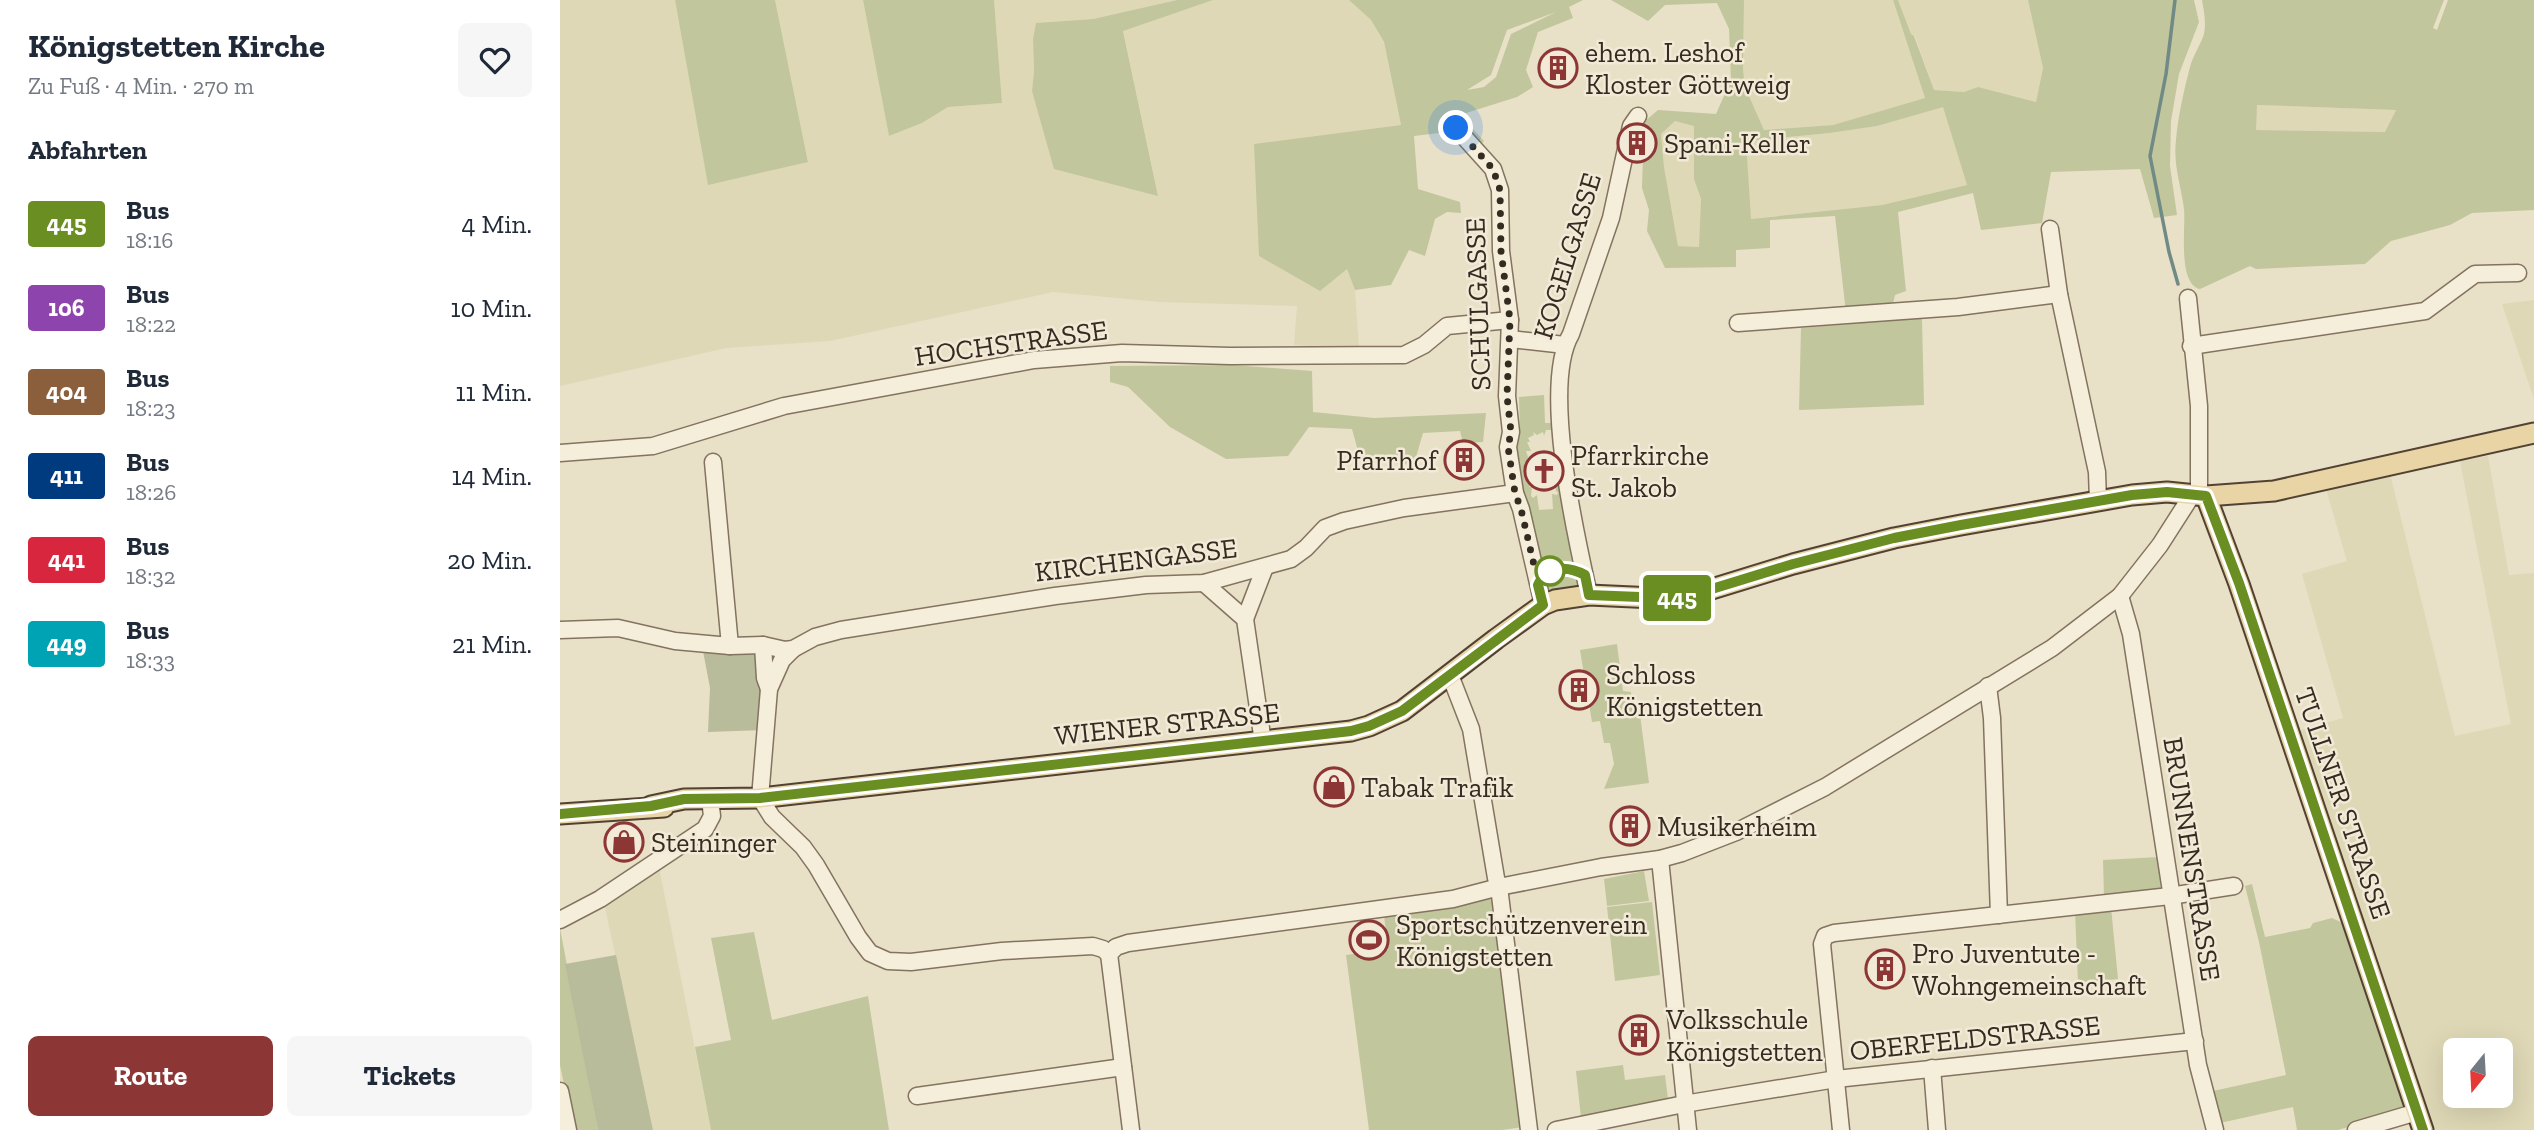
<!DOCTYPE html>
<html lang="de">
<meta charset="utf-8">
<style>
:root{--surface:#fff;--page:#f6f6f7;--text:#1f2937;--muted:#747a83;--accent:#8c3736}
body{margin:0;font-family:"Zilla Slab",serif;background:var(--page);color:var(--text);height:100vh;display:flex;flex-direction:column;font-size:26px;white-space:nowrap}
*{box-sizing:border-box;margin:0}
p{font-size:23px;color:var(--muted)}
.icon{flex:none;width:38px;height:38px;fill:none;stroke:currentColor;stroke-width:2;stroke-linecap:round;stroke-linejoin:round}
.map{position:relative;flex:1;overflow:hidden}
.details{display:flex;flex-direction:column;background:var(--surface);width:560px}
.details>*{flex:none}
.badge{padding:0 14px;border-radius:5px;font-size:24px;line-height:46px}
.needle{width:46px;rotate:198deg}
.controls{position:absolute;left:1883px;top:1038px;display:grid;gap:14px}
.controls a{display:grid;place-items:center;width:70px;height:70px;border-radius:10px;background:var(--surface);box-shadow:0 7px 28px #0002;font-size:35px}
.you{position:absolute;width:35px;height:35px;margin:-18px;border:5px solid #fff;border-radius:50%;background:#1a73e8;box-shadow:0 0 0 10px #1a73e833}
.map>.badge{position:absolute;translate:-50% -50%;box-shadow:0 0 0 4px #fff}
h2{padding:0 28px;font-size:26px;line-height:63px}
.round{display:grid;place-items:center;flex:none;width:74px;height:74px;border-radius:10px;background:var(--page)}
.summary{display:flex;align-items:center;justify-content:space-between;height:119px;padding:0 28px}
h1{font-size:33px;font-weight:700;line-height:52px}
.primary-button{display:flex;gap:14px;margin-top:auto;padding:14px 28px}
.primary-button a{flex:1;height:80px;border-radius:10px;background:var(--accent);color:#fff;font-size:28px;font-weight:700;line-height:80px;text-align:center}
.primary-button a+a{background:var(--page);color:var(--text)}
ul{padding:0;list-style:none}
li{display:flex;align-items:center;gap:21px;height:84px;padding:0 28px}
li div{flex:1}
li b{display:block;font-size:26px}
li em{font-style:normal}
li .badge{min-width:77px;font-weight:700;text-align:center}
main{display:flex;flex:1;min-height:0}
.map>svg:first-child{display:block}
.farmland{fill:#ded8b6;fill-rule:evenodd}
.green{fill:#c1c69d;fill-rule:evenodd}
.cemetery{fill:#b8bc9b}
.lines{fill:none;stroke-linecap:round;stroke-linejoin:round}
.stream{stroke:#708b85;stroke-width:3.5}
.minor-casing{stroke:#83735f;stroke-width:19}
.major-casing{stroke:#524233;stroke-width:23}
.minor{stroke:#f5eeda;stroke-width:16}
.major{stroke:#e8d4a4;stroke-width:19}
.line-casing{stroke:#fff;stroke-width:16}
.line{stroke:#6b8e23;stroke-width:10}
.walk{stroke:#352b21;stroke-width:7;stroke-dasharray:0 12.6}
.stop-dot{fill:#fff;stroke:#6b8e23;stroke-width:3.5}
.labels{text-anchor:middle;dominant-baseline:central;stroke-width:5;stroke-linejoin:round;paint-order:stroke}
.poi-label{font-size:28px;fill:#352b21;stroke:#f2ead7;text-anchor:start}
.street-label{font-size:28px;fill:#352b21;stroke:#f2ead7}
</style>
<main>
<section class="details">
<div class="summary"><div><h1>Königstetten Kirche</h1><p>Zu Fuß · 4 Min. · 270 m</p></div><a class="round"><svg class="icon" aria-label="heart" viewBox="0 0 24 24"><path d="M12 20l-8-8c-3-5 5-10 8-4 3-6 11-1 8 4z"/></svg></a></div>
<h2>Abfahrten</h2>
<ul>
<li><span class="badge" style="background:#6b8e23;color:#fff">445</span><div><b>Bus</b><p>18:16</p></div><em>4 Min.</em></li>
<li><span class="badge" style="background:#8e44ad;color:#fff">106</span><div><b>Bus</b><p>18:22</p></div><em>10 Min.</em></li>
<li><span class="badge" style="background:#8b5e3c;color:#fff">404</span><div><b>Bus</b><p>18:23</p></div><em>11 Min.</em></li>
<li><span class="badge" style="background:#003b80;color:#fff">411</span><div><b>Bus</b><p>18:26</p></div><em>14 Min.</em></li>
<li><span class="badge" style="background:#d7263d;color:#fff">441</span><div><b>Bus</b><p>18:32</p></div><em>20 Min.</em></li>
<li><span class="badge" style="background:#00a3b4;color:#fff">449</span><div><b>Bus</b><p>18:33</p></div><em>21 Min.</em></li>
</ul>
<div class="primary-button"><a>Route</a><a>Tickets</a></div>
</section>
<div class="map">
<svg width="1974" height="1130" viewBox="0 0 1974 1130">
<rect width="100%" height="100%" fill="#e9e0c8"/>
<g class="farmland">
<path d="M0 0H115L148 184 248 161 215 0H303L329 136 362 123 388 107 442 103 434 0H617L533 19 476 23 473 39 474 71 472 91 598 195 563 30 653 0H789L811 20 824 43 841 125 694 145 787 268 795 290 799 350 734 345 737 306 599 302 493 292 270 341 166 348 0 386Z"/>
<path d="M1184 0H1333L1365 98 1273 125 1204 130 1185 87 1183 69Z"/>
<path d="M1338 0H1468L1483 68 1476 102 1418 87 1404 92 1374 90 1355 36 1351 34Z"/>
<path d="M1696 105 1836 110 1825 132 1696 130Z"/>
<path d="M1383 106 1407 185 1322 205 1190 219 1186 141 1270 133 1317 126Z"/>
<path d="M1115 121 1134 125V179L1141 199 1140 247 1118 246 1104 167 1101 134Z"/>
<path d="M1974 300V399L1942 304Z"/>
<path d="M1928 456 1949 575 1974 573V1130H1872L1738 731 1783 718 1742 574 1787 561 1766 489 1830 474 1895 736 1951 724 1900 461ZM1895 1050H1941V1096H1895Z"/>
<path d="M99 867 151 1130H93L44 903Z"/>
</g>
<g class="green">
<path d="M115 0H215L248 162 148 185Z"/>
<path d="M303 0H434L442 103 388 107 362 123 329 136Z"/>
<path d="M617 0H653L563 31 598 196 494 169 472 91 474 71 473 39 476 23 533 19Z"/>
<path d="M789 0H1023L1009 7 1013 18 978 32 966 70 973 87 957 97 900 115 924 141 920 145 896 131 854 136 858 189 900 202 901 213 887 212 875 219 865 256 849 250 831 285 795 290 787 269 760 291 699 256 694 144 841 125 824 42 811 20ZM996 12 951 34 936 77 924 87 907 90 931 75 947 30Z"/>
<path d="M1051 0H1184L1183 69 1185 87 1204 130 1273 125 1365 98 1333 0H1338L1351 34 1354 36 1374 90 1404 92 1418 87 1476 102 1483 68 1468 0H1634L1639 22 1619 74 1611 121 1610 166 1617 215 1594 218 1580 169 1491 172 1482 223 1421 230 1413 193 1338 212 1346 291 1335 295 1332 308 1286 313 1275 216 1210 220V248L1176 250V267L1105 268 1087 231 1089 210 1082 188 1084 122 1098 110 1156 114 1171 80 1169 29 1157 3 1105 5 1088 21ZM1383 107 1407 185 1322 205 1191 219 1186 141 1270 133 1317 126ZM1115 121 1134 126V179L1141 199 1139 247 1118 246 1104 167 1101 134Z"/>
<path d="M1642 0H1884L1873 28 1877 30 1888 0H1974V210L1912 213 1890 225 1831 241 1805 264 1696 269 1690 266 1640 289C1617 284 1626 226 1624 209 1621 185 1613 165 1616 140 1618 116 1624 90 1630 67 1633 56 1639 47 1643 37 1647 26 1644 12 1642 0ZM1697 105 1836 110 1825 132 1696 130Z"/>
<path d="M1362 318 1364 405 1239 410 1241 328Z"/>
<path d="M672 365 752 371 753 412 814 418 926 413 923 442 903 443 900 431 863 433 854 464 801 462 792 429 749 427 728 456 666 459 610 427 568 387 550 382V366Z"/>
<path d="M984 395 985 423H993L1029 595 983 605 951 432 960 431 959 397ZM986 430H993L995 452H992V458H996V461L993 462 994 470H997V473L994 474 995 480 998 481V484H995L996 491 998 492 997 495 992 494 993 509 979 510 977 495 973 498 971 496 972 486 969 487V483H972L971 476H968V473L970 472V464H967V461L969 460 966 451H971L967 442H970L968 438 974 435 973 432 977 435 983 432 984 436Z"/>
<path d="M1057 644 1063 691 1071 692 1072 707H1079L1089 783 1044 789 1054 764 1050 743H1044L1040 721 1032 722 1020 650Z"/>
<path d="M1599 857 1601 892 1544 898 1543 860Z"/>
<path d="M1084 871 1089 901 1047 906 1044 879Z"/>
<path d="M1692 884 1705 937 1750 928 1753 923 1772 918 1789 926 1849 1109 1778 1130H1737L1733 1107 1660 1123 1653 1091 1726 1075 1699 942 1685 886Z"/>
<path d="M936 898 963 1127 942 1130H809L786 955 828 950 824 915Z"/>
<path d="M1092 902 1100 975 1055 981 1047 907Z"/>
<path d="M1551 907 1558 979 1518 983 1515 911Z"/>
<path d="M0 928 38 1130H13L0 1065Z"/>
<path d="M194 932 212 1020 308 996 329 1130H151L135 1047 171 1040 151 938Z"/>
<path d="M1063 1065 1065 1080 1105 1075 1108 1099 1021 1118 1016 1071Z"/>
</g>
<g class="cemetery">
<path d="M143 651 199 652 204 730 148 732 150 688Z"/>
<path d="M56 955 93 1130H38L5 964Z"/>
</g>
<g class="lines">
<path class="stream" d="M1615 0 1606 74 1590 156 1609 252 1618 284"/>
<g class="minor-casing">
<g id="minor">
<path d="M896 128 933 169 940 190 941 251 950 320 947 396 951 432 948 447 955 493 961 509 983 605"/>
<path d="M1490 229 1499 294 1537 472 1538 501"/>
<path d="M1628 298 1639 406V495"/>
<path d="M1178 323 1398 307 1499 294"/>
<path d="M950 339 1005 345"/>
<path d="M1631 346 1865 311 1915 274 1958 273"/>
<path d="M0 453 93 446 224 406 474 360 562 353 670 356 844 355 864 345 887 326 950 320"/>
<path d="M153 462 170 646"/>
<path d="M644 583 685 619 703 742"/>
<path d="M1029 595C1016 536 981 386 1011 334L1051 218 1071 126 1078 116"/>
<path d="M1560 596 1571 634 1638 1065 1655 1130"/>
<path d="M685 619 705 567"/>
<path d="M0 630 58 628 115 641 170 646 203 645 225 650 233 649 255 637 281 630 495 596 586 585 644 583 731 559 746 548 765 528 784 521 844 508 955 493"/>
<path d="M203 645 205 678 209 689"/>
<path d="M233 649 222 660 209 689 200 798 212 817 243 847 256 865 298 937 310 953 328 961 351 962 442 951 533 946 543 949 549 954"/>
<path d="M890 675 911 729 936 878 939 887 969 1130"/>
<path d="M1428 686 1432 718 1439 915"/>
<path d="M1100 859 1128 1130"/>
<path d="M0 920 40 899 145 829 152 816 150 799"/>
<path d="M549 954 556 947 568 943 893 899 939 887 1041 867 1100 859 1122 853 1176 832 1265 787 1492 648 1560 596 1600 545 1632 495"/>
<path d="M549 954 571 1130"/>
<path d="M1372 1068 1377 1130"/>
<path d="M0 1091 8 1130"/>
<path d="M357 1096 563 1067"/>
<path d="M996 1130 1124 1104 1276 1079 1635 1041"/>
<path d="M1281 1130 1262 944 1265 936 1274 933 1610 896 1674 886"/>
<path d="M1796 1130 1857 1112"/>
</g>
</g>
<g class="major-casing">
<g id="major">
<path d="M1646 496 1679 584 1863 1130"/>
<path d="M91 806 124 799 200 798 791 731 809 726 842 711 936 639 983 605 995 600 1029 595 1095 598 1129 596 1233 564 1334 538 1401 525 1572 495 1607 492 1646 496 1714 491 1974 433"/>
<path d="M0 814 104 807"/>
</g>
</g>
<use href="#minor" class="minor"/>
<use href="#major" class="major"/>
</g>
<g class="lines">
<g class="line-casing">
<path id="line" d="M0 814 91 806 124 799 200 798 791 731 809 726 842 711 983 605 978 585C987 565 1008 566 1025 575L1029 595 1105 598 1129 596 1233 564 1334 538 1401 525 1572 495 1607 492 1646 496 1679 583 1863 1130"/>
</g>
<use href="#line" class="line"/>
<path class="walk" d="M896 128 933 169 940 190 941 251 950 320 947 396 951 432 948 447 955 493 961 509 974 565 990 571"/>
</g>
<defs>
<g id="building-ring" transform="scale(2.0125)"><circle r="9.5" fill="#f2ead7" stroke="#8c3736" stroke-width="1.5"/><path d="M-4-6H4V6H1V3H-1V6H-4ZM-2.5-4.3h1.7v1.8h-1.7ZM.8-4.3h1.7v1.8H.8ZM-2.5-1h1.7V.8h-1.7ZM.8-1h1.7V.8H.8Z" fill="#8c3736"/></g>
<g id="church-ring" transform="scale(2.0125)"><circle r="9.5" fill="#f2ead7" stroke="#8c3736" stroke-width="1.5"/><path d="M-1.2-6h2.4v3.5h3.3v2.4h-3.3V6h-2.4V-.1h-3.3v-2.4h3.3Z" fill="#8c3736"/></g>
<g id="shop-ring" transform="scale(2.0125)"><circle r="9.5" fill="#f2ead7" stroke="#8c3736" stroke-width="1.5"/><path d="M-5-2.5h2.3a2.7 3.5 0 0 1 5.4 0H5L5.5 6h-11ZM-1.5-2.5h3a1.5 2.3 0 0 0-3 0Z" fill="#8c3736"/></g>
<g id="stadium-ring" transform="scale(2.0125)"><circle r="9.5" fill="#f2ead7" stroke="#8c3736" stroke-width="1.5"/><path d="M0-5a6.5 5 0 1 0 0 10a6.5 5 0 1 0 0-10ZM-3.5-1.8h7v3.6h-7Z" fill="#8c3736"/></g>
</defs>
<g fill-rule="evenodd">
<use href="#building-ring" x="998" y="68"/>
<use href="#building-ring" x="1077" y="143"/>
<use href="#building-ring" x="904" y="460"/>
<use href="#church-ring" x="984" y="471"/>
<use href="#building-ring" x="1019" y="690"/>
<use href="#shop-ring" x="774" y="787"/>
<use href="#building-ring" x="1070" y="826"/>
<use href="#shop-ring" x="64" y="842"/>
<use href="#stadium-ring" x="809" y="940"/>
<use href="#building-ring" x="1325" y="969"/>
<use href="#building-ring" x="1079" y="1035"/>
</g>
<circle class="stop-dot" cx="990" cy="571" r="14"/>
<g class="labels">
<g class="poi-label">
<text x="1025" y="52">ehem. Leshof<tspan x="1025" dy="32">Kloster Göttweig</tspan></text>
<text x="1104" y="143">Spani-Keller</text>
<text x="1011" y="455">Pfarrkirche<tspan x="1011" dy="32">St. Jakob</tspan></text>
<text x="877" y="460" text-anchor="end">Pfarrhof</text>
<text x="1046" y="674">Schloss<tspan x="1046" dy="32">Königstetten</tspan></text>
<text x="801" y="787">Tabak Trafik</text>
<text x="1097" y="826">Musikerheim</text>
<text x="91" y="842">Steininger</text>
<text x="836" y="924">Sportschützenverein<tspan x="836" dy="32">Königstetten</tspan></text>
<text x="1352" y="953">Pro Juventute -<tspan x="1352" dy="32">Wohngemeinschaft</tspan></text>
<text x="1106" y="1019">Volksschule<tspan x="1106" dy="32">Königstetten</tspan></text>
</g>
<g class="street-label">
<text transform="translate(1007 256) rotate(-73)">KOGELGASSE</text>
<text transform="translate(918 304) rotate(-92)">SCHULGASSE</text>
<text transform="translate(451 343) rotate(-8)">HOCHSTRASSE</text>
<text transform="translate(576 560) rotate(-7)">KIRCHENGASSE</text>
<text transform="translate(607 724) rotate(-6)">WIENER STRASSE</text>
<text transform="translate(1783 803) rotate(71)">TULLNER STRASSE</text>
<text transform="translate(1632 859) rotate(81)">BRUNNENSTRASSE</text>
<text transform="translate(1415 1038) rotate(-6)">OBERFELDSTRASSE</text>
</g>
</g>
</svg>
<div class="controls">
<a><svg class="needle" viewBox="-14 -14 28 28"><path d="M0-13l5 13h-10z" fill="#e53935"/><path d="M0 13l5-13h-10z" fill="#747a83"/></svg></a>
</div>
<div class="you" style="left:896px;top:128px"></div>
<b class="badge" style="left:1117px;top:598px;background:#6b8e23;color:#fff">445</b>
</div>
</main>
